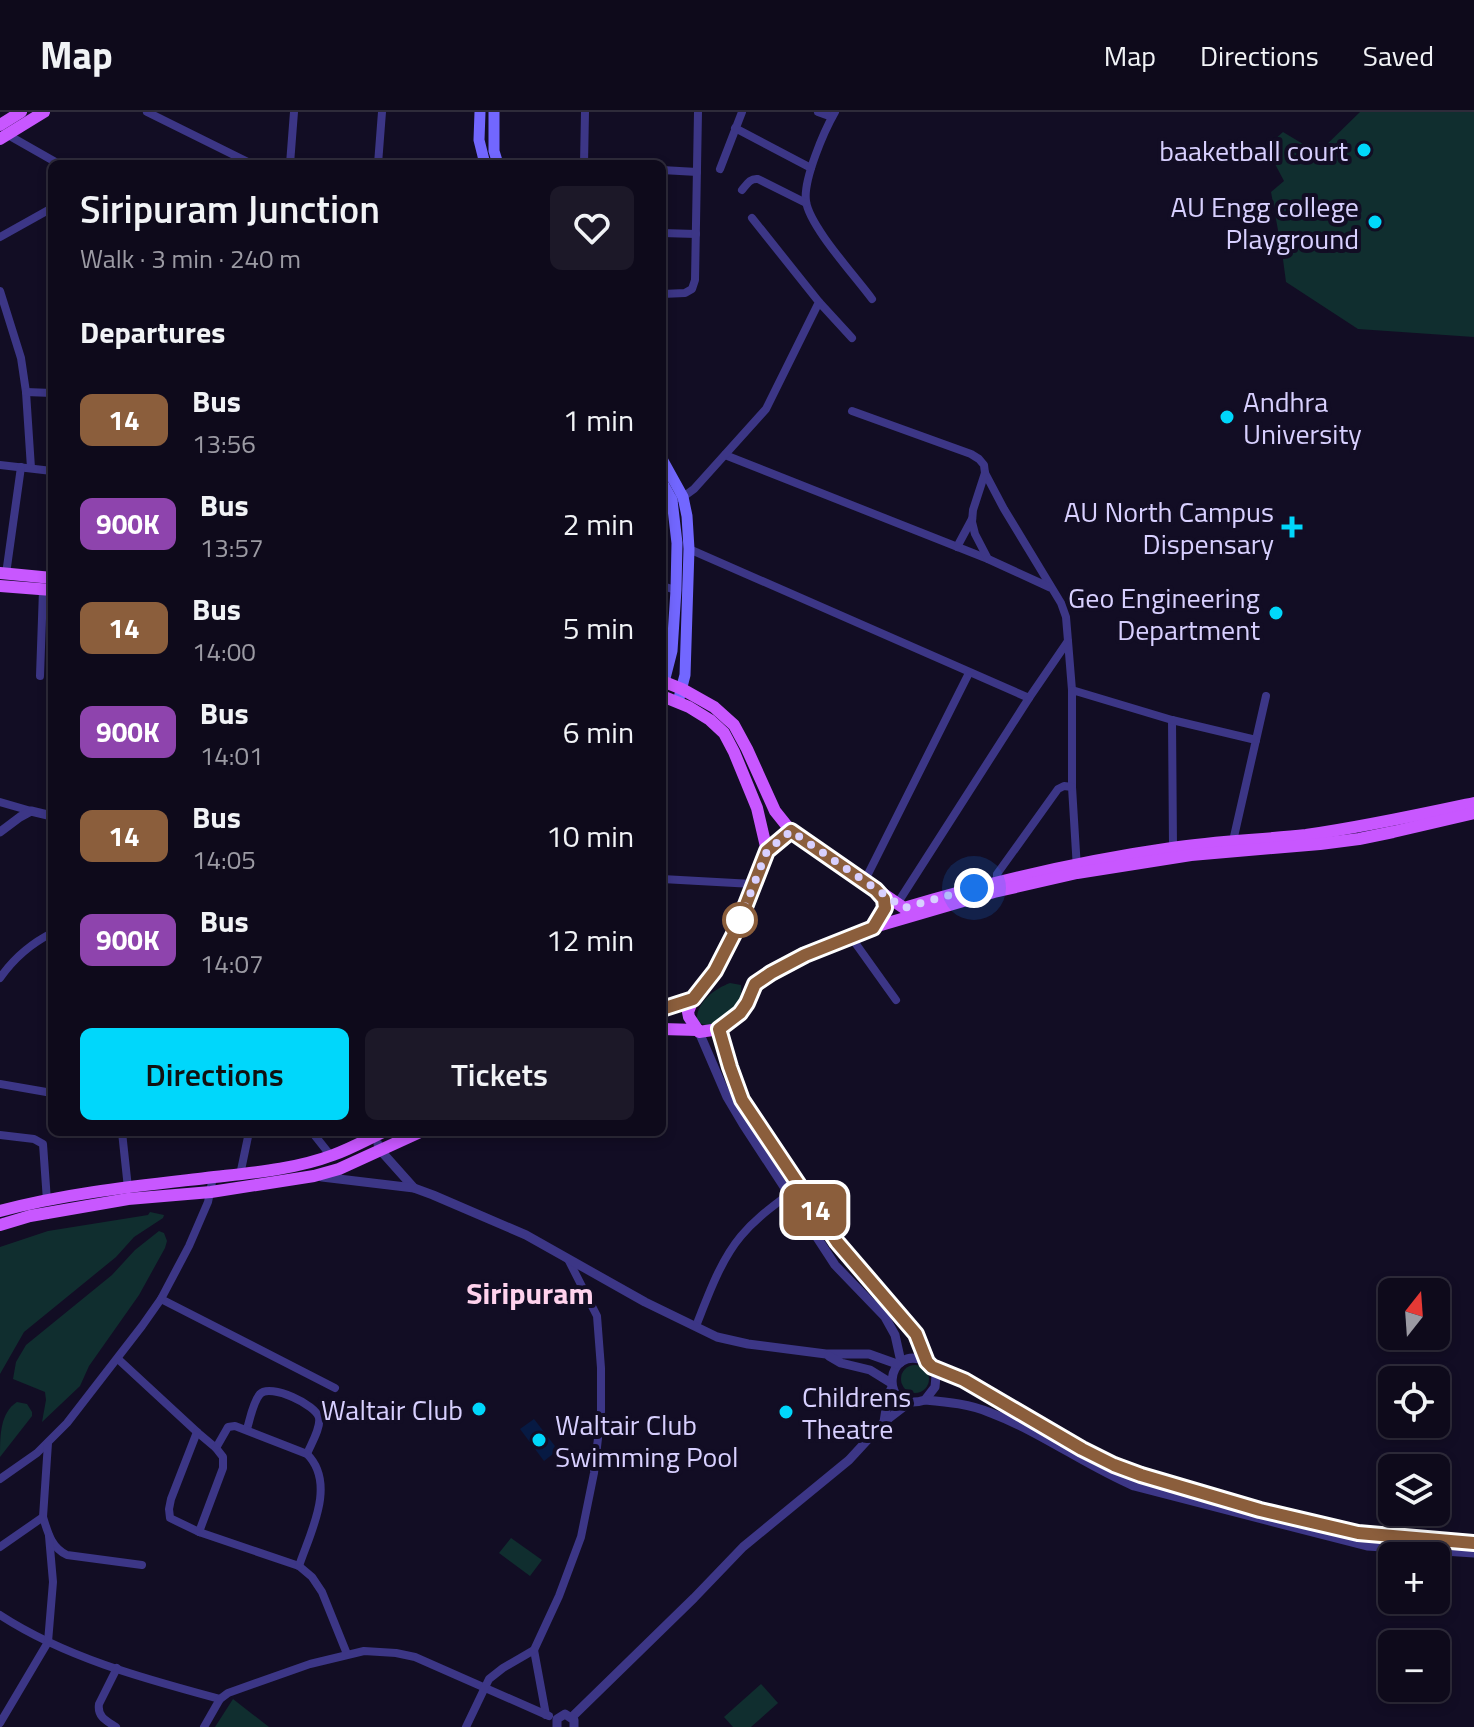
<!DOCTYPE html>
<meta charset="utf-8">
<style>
:root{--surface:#0e0a1b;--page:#1c1828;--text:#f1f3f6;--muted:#9b9aa3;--line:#2e2b3a;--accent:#00d7fb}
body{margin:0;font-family:"Titillium Web",sans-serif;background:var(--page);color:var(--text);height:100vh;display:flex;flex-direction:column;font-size:30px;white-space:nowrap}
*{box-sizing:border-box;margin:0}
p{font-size:26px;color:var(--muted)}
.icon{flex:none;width:44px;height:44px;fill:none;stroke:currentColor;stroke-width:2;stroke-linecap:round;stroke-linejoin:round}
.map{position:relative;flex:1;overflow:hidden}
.panel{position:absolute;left:48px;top:48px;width:618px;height:976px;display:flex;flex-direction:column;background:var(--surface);border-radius:12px;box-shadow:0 4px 12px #0003,0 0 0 2px var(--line)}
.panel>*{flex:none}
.badge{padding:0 16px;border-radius:12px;font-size:28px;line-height:52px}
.needle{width:52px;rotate:17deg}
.controls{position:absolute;left:1378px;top:1166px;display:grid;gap:16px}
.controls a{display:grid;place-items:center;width:72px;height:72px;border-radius:12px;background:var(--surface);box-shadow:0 4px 12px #0003,0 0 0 2px var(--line);font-size:40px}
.you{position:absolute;width:40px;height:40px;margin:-20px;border:6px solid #fff;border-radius:50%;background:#1a73e8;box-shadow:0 0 0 12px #1a73e833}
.map>.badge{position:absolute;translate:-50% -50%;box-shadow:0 0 0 4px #fff}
h2{padding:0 32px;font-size:30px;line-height:72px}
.round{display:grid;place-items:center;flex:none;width:84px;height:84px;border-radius:12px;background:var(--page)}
.overview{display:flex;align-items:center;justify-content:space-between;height:136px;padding:0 32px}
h1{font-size:38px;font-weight:600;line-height:60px}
.cta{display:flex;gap:16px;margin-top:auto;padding:16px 32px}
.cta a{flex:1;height:92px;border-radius:12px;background:var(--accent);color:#111;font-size:32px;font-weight:600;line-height:92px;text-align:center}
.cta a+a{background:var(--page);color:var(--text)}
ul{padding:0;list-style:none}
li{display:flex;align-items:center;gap:24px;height:104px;padding:0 32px}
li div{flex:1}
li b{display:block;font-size:30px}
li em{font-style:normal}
li .badge{min-width:88px;font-weight:700;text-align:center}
header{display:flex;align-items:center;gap:48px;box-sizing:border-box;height:112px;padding:0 40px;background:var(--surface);border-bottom:2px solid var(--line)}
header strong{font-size:38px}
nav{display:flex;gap:44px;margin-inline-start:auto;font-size:28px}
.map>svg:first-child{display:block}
.green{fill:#102e2f}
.water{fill:#071a43}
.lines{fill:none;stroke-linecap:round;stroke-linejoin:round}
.minor{stroke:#3c3686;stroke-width:8}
.tertiary{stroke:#3c3686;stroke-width:9}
.secondary{stroke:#7267ff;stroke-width:11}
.primary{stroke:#c857ff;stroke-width:12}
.line-casing{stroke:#fff;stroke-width:18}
.line{stroke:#8b5e3c;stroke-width:12}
.walk{stroke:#d8d0ff;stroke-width:8;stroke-dasharray:0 14.4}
.poi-dot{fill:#00d7fb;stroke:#120d24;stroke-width:3}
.stop-dot{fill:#fff;stroke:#8b5e3c;stroke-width:4}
.labels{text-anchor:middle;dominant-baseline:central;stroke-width:8;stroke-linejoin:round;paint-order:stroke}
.poi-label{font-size:28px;fill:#d8d0ff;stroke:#120d24;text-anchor:end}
.neighbourhood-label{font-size:30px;font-weight:bold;fill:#ffd2ed;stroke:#120d24}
</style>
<header>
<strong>Map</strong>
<nav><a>Map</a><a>Directions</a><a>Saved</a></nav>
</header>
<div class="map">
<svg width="1474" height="1615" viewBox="0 0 1474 1615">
<rect width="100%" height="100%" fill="#120d24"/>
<g class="green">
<path d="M1360 0H1474V225L1358 217 1286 170 1282 140 1271 80 1284 69 1266 35 1283 20 1318 41Z"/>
<path d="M730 871 741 873C744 894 725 907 708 914L697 910C695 891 714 877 730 871Z"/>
<path d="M150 1100 164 1103 163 1106 134 1125 116 1145 24 1220 0 1262V1135L48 1119 148 1103Z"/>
<path d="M159 1119 164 1121 167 1129 165 1136 139 1183 89 1254 80 1274 42 1310 46 1288 45 1280 13 1267 16 1250 26 1233 112 1163 135 1138Z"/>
<circle cx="915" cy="1267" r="14"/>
<path d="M17 1290 27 1292 32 1300V1304L0 1345C0 1323 0 1301 17 1290Z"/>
<path d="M511 1426 542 1448 530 1464 499 1441Z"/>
<path d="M761 1572 778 1591 751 1615H733L724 1605Z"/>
<path d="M233 1587 269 1615H215Z"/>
</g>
<path class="water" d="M534 1307 558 1338 544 1349 520 1317Z"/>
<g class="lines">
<g class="minor">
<path d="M147 0 252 52"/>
<path d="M818 0 832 5"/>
<path d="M835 0C824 19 803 68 806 89 809 114 856 165 872 187"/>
<path d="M735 16 811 56"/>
<path d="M8 23 59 52"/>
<path d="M290 52 294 0"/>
<path d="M378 52 382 0"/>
<path d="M584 52 585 0"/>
<path d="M720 57 742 0"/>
<path d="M662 58 697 60"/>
<path d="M742 78C747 72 750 66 758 67L806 91"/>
<path d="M662 121 696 122"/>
<path d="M0 125 52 96"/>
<path d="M0 179 21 246 26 280 31 356"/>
<path d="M662 182 685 181 692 177 695 168 698 0"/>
<path d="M819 190 852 226"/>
<path d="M26 280 52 281"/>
<path d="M852 299 971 342 979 347 984 353 985 361 1004 397 1061 491 1066 505 1068 529"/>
<path d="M725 343 988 447"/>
<path d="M0 353 52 359"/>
<path d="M985 361 973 398 972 410 975 422 988 447 1049 475"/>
<path d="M662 389 683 385 694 377 766 297 819 190 752 106"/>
<path d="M957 435 972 407"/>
<path d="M689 437 1029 586 1068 529 1072 578"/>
<path d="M6 462 21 355"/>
<path d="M662 474 676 478"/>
<path d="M40 564 43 478"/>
<path d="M1172 608 1173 735"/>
<path d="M1256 628 1266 584"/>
<path d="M0 690 31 699"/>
<path d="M1077 757 1072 675V578L1172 608 1256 628 1233 729"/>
<path d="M662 767 753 772"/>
<path d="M864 770 969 561"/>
<path d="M997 770V762L1058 677 1064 674 1072 675"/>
<path d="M897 792 1029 586"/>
<path d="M851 825 896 888"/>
<path d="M0 866C14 846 30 832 52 821"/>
<path d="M0 972 52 981"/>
<path d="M122 1020 128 1076"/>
<path d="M312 1020 331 1044"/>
<path d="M0 1023 34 1027 43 1032 47 1089"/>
<path d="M240 1063 249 1020"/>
<path d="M161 1187 335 1276"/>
<path d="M696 1214C708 1184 720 1149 741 1124 755 1107 772 1095 789 1082"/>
<path d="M118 1247 197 1320 216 1336 223 1345V1356L199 1420"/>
<path d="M247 1317C250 1307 253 1290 260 1282 270 1271 317 1293 319 1306 321 1316 311 1332 307 1342"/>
<path d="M197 1320 171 1387 169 1397 170 1406 199 1420 299 1454 312 1465 322 1480 347 1542"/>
<path d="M216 1336 228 1315 235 1314 307 1342C337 1372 310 1421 299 1454"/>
<path d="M0 1367 37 1341 67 1311 142 1214 161 1187 189 1134 208 1090 213 1065"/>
<path d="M43 1405C48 1421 51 1435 67 1443L142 1453"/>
<path d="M0 1435 43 1405 48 1331"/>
<path d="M0 1503C66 1546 146 1567 220 1587"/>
<path d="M546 1603 534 1538 559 1484 581 1425 594 1361 601 1300V1256L597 1204 568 1147"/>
<path d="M0 1611 48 1530 53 1470 49 1424"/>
<path d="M116 1615C107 1609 97 1605 99 1592L117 1556"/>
<path d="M204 1615 220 1587 228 1581 310 1552 364 1539 396 1541 415 1545 549 1604"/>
<path d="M466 1615 489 1567 503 1556 534 1538"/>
</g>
<g class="tertiary">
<path d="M0 720 20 705 31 699 52 704"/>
<path d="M719 917 730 955 742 988 837 1130 916 1222 927 1250 932 1255 936 1264 935 1275 925 1288C877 1303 885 1229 927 1250"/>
<path d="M699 920 727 985 743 1012 835 1153 885 1205 895 1223 901 1250"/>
<path d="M378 1032 381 1039 414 1076"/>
<path d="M322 1065 414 1076 433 1083 526 1123 645 1190 717 1225 748 1232 826 1242H869L897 1252"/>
<path d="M829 1244 841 1251 870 1258 891 1271"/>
<path d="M932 1255 964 1268 1082 1337 1114 1353 1141 1363 1260 1398 1358 1421 1474 1431"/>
<path d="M925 1288C948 1290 970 1292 991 1301 1041 1320 1085 1353 1134 1374L1367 1434 1474 1441"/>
<path d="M884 1310 888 1284 892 1275"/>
<path d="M572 1605 694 1486 743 1435 849 1348 884 1310 910 1290"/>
<path d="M557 1615V1607L565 1602 574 1608V1615"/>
</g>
<g class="secondary">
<path d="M480 0 479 28 485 52"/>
<path d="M494 0V39L498 52"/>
<path d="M662 347 683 385 687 404 689 437 685 563 678 590"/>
<path d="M662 370 672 388 677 431 676 478 672 539 662 578"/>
</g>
<g class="primary">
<path d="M0 13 21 0"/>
<path d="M0 27 44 0"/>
<path d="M0 461 52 466"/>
<path d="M0 474 52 478"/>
<path d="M662 569 682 577 714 595 734 613 747 637 775 699 791 719 904 796C991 770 1081 749 1172 736 1216 729 1261 728 1306 723 1363 715 1418 703 1474 691"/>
<path d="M662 584 689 595 710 608 724 621 734 640 757 696 767 739 727 838 715 859 693 887 688 900 689 905 699 920 719 917 733 908 747 891 755 872 771 861 805 843 881 813 994 780 1077 761 1191 743 1320 732 1359 727 1393 720 1474 701"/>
<path d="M767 739 791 719"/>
<path d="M873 816C882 803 890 793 878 780"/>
<path d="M662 898 693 887"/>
<path d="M662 917 697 918"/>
<path d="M0 1099C67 1081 137 1074 206 1066 248 1061 293 1058 333 1043 350 1037 366 1028 383 1020"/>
<path d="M0 1113 30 1104 128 1087 211 1080 314 1064 339 1057 420 1020"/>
</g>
</g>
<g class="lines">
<g class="line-casing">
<path id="line" d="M662 897 693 887 715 859 736 818 767 739 791 719 876 778 884 787 885 796 873 816 805 843 771 861 755 872 747 891 740 901 719 917 730 955 742 988 837 1130 916 1222 927 1250 932 1255 964 1268 1082 1337 1114 1353 1141 1363 1260 1398 1358 1421 1474 1431"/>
</g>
<use href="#line" class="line"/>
<path class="walk" d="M740 808 767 739 791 719 904 796 974 776"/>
</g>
<g class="poi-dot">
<circle cx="1364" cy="38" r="8"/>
<circle cx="1375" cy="110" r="8"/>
<circle cx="1227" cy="305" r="8"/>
<path d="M1288 403h8v8h8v8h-8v8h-8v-8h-8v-8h8z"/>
<circle cx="1276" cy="501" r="8"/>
<circle cx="479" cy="1297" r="8"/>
<circle cx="786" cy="1300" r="8"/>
<circle cx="539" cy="1328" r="8"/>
</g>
<circle class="stop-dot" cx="740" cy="808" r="16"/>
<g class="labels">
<g class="poi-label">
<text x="1348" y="38">baaketball court</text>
<text x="1359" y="94">AU Engg college<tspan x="1359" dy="32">Playground</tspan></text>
<text x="1243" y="289" text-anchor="start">Andhra<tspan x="1243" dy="32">University</tspan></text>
<text x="1274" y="399">AU North Campus<tspan x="1274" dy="32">Dispensary</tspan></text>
<text x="1260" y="485">Geo Engineering<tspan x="1260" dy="32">Department</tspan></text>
<text x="802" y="1284" text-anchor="start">Childrens<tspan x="802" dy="32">Theatre</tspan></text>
<text x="463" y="1297">Waltair Club</text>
<text x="555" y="1312" text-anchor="start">Waltair Club<tspan x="555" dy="32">Swimming Pool</tspan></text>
</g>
<g class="neighbourhood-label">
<text x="530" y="1181">Siripuram</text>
</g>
</g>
</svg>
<div class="controls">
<a><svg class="needle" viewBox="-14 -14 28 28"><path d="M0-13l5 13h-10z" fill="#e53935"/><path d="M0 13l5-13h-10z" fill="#9b9aa3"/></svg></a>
<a><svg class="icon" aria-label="locate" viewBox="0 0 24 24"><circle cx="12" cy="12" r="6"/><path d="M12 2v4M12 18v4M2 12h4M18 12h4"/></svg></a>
<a><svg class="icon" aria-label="layers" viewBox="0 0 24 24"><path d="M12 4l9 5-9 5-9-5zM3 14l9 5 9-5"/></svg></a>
<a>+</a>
<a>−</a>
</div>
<div class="you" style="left:974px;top:776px"></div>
<b class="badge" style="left:815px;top:1098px;background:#8b5e3c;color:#fff">14</b>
<section class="panel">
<div class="overview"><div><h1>Siripuram Junction</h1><p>Walk · 3 min · 240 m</p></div><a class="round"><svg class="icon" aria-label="heart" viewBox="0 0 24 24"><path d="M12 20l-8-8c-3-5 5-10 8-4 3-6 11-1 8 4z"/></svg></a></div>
<h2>Departures</h2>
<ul>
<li><span class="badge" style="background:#8b5e3c;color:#fff">14</span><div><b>Bus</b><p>13:56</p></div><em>1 min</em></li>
<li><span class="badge" style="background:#8e44ad;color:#fff">900K</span><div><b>Bus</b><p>13:57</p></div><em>2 min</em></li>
<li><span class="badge" style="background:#8b5e3c;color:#fff">14</span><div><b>Bus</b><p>14:00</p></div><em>5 min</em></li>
<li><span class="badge" style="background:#8e44ad;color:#fff">900K</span><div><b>Bus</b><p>14:01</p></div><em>6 min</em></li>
<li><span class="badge" style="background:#8b5e3c;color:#fff">14</span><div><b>Bus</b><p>14:05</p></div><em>10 min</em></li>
<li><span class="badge" style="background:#8e44ad;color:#fff">900K</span><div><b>Bus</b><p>14:07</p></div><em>12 min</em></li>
</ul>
<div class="cta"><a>Directions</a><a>Tickets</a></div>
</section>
</div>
